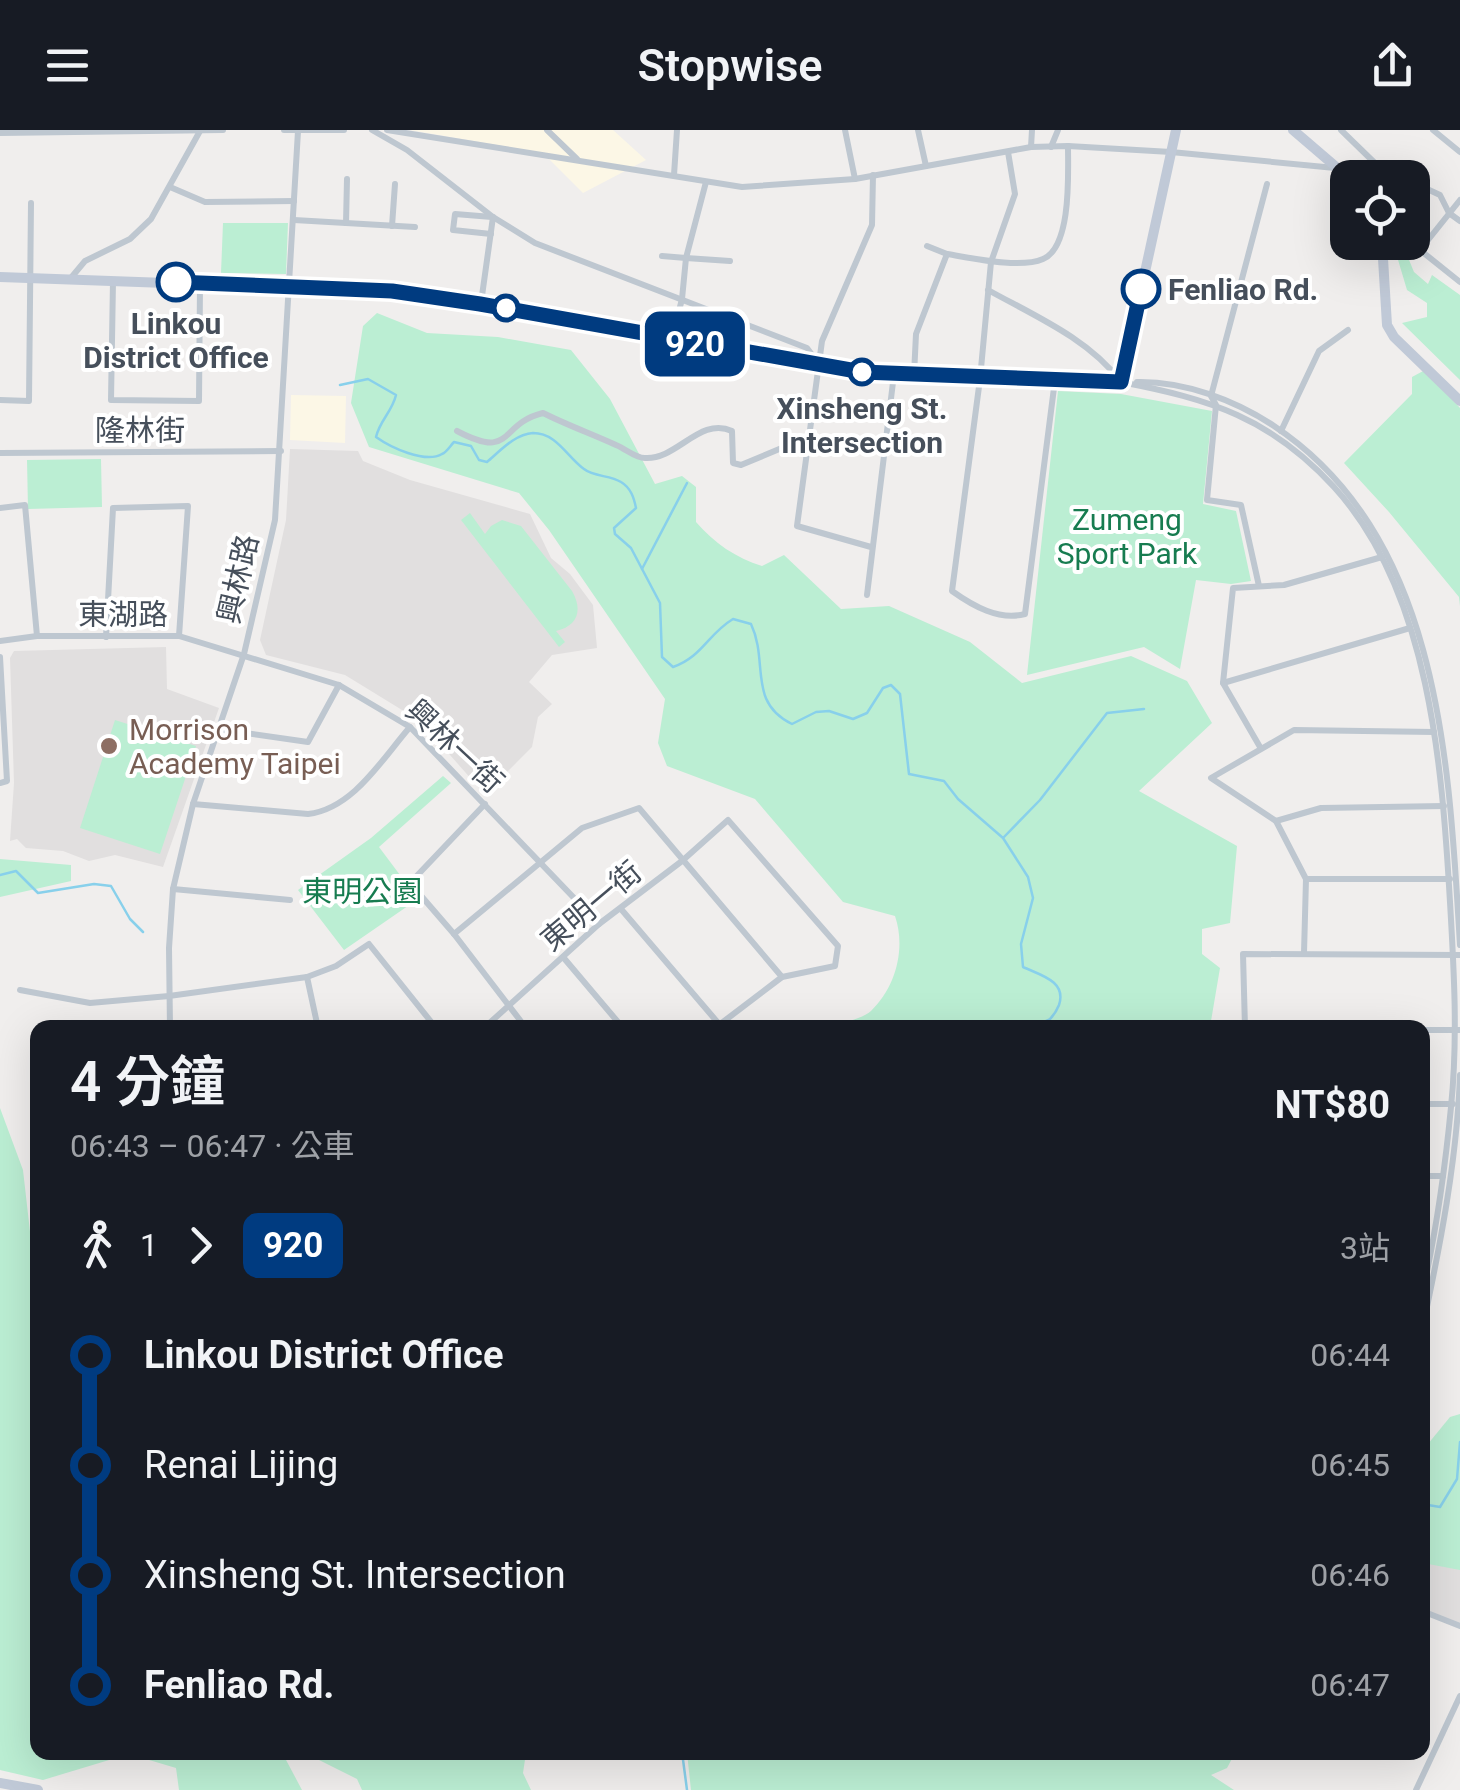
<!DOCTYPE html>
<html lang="zh-TW">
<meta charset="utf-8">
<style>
:root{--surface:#171b24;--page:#20242c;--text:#f1f3f6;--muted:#9ea1a6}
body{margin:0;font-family:Roboto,"Noto Sans TC",sans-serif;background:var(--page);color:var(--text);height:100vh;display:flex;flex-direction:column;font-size:38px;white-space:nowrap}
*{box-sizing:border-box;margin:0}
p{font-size:32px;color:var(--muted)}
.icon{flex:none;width:55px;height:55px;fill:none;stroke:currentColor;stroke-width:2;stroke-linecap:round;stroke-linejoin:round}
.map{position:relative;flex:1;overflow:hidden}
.details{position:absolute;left:30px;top:890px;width:1400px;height:740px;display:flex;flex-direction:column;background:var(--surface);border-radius:20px;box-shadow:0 10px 40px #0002}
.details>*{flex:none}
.badge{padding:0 20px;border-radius:15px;font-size:35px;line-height:65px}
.controls{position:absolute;left:1330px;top:30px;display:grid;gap:20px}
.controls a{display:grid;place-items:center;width:100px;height:100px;border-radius:20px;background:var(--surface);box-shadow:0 10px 40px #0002;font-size:50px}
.map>.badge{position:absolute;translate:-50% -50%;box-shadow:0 0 0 5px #fff}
.legs{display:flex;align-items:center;gap:15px;height:110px;padding:0 40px;font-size:32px}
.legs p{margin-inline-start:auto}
.head{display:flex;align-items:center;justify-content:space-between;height:170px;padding:0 40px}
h1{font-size:55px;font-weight:600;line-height:75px}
ul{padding:0 40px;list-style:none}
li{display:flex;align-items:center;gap:35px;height:110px;font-size:38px}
li i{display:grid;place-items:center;width:15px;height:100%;margin:0 12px;background:currentColor}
li i::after{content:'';width:25px;height:25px;margin:-12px;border:8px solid;border-radius:50%;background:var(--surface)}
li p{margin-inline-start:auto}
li:first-child i{background:linear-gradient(#0000 50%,currentColor 0)}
li:last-child i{background:linear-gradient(currentColor 50%,#0000 0)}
header{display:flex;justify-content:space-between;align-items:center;height:130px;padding:0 40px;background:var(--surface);font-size:45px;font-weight:600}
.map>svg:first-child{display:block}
.commercial{fill:#fcf7e6}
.education{fill:#e1dfdf}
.green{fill:#bbeed3}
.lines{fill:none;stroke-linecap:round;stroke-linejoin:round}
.stream{stroke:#88d0eb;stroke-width:2.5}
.street{stroke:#bec7d0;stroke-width:6}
.secondary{stroke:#c0c9d7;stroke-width:10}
.line-1-casing{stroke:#fff;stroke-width:22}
.line-1{stroke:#003b80;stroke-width:15}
.stop-1-dot{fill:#fff;stroke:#003b80;stroke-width:5}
.education-dot{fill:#8d6e63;stroke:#fff;stroke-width:4}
.labels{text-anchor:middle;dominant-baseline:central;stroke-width:8;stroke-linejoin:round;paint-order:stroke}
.stop-label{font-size:30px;font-weight:bold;fill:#464f5b;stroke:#fff}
.street-label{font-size:30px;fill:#464f5b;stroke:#fff}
.park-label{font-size:30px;fill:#177c50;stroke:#fff}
.education-label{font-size:30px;fill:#785e54;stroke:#fff;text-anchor:start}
</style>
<header><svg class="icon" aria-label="menu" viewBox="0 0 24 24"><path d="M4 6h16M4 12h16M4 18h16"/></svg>Stopwise<svg class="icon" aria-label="share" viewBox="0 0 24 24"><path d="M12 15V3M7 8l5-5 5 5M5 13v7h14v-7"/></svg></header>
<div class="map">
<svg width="1460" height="1660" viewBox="0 0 1460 1660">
<rect width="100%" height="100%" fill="#f0eeed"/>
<g class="commercial">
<path d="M410 0H613L646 30 583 63 543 23Z"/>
<path d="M291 265 346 266 345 313 290 310Z"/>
</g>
<g class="education">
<path d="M290 319 358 321 363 331 410 350 530 384 551 428 570 444 593 475 597 518 552 525 529 552 552 574 538 587 532 617 490 659H480L420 591 345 545 266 525 260 510 286 390Z"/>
<path d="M166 517 167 559 219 578 163 737 115 725 89 731 63 721 26 718 17 709 10 711 14 653 10 528 14 521Z"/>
<path d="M1460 1374V1494L1423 1479 1422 1383Z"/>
</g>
<g class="green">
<path d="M223 93H288L286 144 221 143Z"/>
<path d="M1393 113H1402L1414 142 1428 154 1432 145 1460 165V250L1402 193 1427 187V173L1407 160Z"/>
<path d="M377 183 427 203 498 207 571 220 610 269 655 354 682 346 696 357V392C714 413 736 428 762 436L784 425 841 479 889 476 970 512 1022 553 1131 526 1187 551 1212 593 1139 661 1237 716 1230 793 1202 799V824L1220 838 1210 897H826C839 893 861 890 871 881 896 857 906 818 895 786L843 772 755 669 667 636 658 613 665 569 549 400 519 363 369 317 351 273 363 196Z"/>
<path d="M1425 240 1460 278V476L1459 467 1389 382 1344 333 1412 264V247Z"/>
<path d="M1058 261 1121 264 1212 281 1203 374 1236 381 1251 451 1231 454 1196 450 1180 539 1144 517 1027 545Z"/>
<path d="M101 329 102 377 28 379 27 330Z"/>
<path d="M470 383 485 404 491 396 502 390 521 396 572 461C583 480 578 496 556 501L565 512 559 517 461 390Z"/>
<path d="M115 590 196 616 160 724 80 698Z"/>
<path d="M443 646 451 653 379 717 418 769 344 820 298 760 371 708Z"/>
<path d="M0 729 71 735V751L0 767Z"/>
<path d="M0 978 23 1040 34 1137 35 1196 38 1199V1622L287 1623 285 1628 302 1660H179L176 1638 129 1624 43 1650 0 1640Z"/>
<path d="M1460 1284V1440L1423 1433V1320L1450 1287Z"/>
<path d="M305 1623H526L523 1643 531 1660H362L357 1649Z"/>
<path d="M687 1623V1622L1235 1623 1227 1638 1211 1645 1234 1660H691Z"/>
</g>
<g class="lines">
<g class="stream">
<path d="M340 255 368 249 396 265C392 282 380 290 376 307 390 317 425 334 442 324 447 322 450 316 454 312L471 316 479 330 487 332C500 321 515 304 533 303 557 303 567 327 584 339 594 347 610 345 621 352 631 358 634 368 636 378L614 398 615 404 631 418 660 473 662 527 673 537C702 527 708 504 733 489L751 494C769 532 747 572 792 594L816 582 829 581 853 589 867 583 883 558 891 555 900 564 909 644 944 651 958 669 1003 708 1028 747 1033 768 1021 814 1023 837C1040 845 1067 851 1059 875 1057 880 1054 885 1050 889 1043 893 1033 895 1026 898"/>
<path d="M642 439 687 353"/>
<path d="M1004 707 1040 670 1107 583 1144 579"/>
<path d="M0 745 16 741 38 763 94 754 111 756 130 789 143 802"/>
<path d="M1422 1374 1440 1377 1457 1349 1460 1312"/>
<path d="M682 1622 687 1660"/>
</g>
<g class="street">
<path d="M284 0H344"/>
<path d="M372 0 407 20 493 87 535 113 807 218 819 234"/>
<path d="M387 0 742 57 855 49 1031 17 1068 16 1171 22 1335 38H1380"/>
<path d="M547 0 577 29"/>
<path d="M845 0 855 49"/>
<path d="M918 0 926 36"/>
<path d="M1341 0 1380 38 1401 48"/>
<path d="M1433 0 1460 22"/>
<path d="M0 3 223 0"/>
<path d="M1031 17 1032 0"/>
<path d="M1051 17 1058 0"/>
<path d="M1008 22 1015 64 991 132 980 249 952 461C973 476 999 491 1025 484L1055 250"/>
<path d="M674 45 677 0"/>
<path d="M706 52 686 128 730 131"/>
<path d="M1412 52 1440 65 1449 83 1460 91"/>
<path d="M170 57 205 72 294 71"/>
<path d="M1460 70 1420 120 1460 152"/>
<path d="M294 90 415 97"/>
<path d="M346 93 347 49"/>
<path d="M392 96 395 54"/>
<path d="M491 104 453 100 455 84 492 87"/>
<path d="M947 124C972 128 1020 139 1043 129 1072 117 1068 42 1068 16"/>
<path d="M662 126 686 128 682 169 672 208"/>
<path d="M70 149 85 131 130 109 151 89 200 1"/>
<path d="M113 151 111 270 199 271 200 155"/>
<path d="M988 160C1033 185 1089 209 1120 251"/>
<path d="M481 173 493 87"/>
<path d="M914 245 916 204 947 124 927 116"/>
<path d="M1121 252C1210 269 1271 288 1334 357 1430 462 1442 637 1450 772 1454 840 1458 909 1451 977 1445 1039 1436 1103 1422 1164"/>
<path d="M1137 252C1184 251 1235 270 1274 296 1441 407 1449 633 1460 815"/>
<path d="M0 270 29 271 31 73"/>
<path d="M457 301C514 331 498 294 543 283 567 295 592 304 616 315 626 319 635 328 645 328 677 330 700 286 732 301L733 333 741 335 808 307"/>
<path d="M1281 301 1319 221 1348 200"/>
<path d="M0 323 281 321"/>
<path d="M0 378 25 375 37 506"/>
<path d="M871 417 797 396 822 211 872 95 873 45"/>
<path d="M1259 456 1241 375 1207 370 1216 275 1211 266 1267 54"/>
<path d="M867 465 894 244"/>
<path d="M106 507 113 378 188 376 179 506"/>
<path d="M0 511 37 506H179L339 555 410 597 599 794"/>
<path d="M0 527 7 651 0 653"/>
<path d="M1223 553 1410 498"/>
<path d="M217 599 308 612 339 555"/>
<path d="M1434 602 1294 600 1211 648 1276 691 1321 678 1444 676"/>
<path d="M1260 617 1223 553 1233 458 1284 455 1382 427"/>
<path d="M193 674 308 684C353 679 382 629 410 597"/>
<path d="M485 674 410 753 454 804 526 898"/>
<path d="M1276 691 1306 749 1304 823"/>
<path d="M1306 749H1450"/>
<path d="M173 759 290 770"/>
<path d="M621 779 719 894"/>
<path d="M454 804 582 698 639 678 782 847"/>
<path d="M563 827 623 898"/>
<path d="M307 847 318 898"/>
<path d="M20 860 90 873 169 866 307 847 336 836 369 814 436 898"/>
<path d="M170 898 169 818 173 759 193 674 244 524 275 390 298 1"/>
<path d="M484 898 599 794 682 731 728 690 838 816 835 836 782 847 715 898"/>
<path d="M1245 898 1243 824 1460 825"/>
<path d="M1422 900H1460"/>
<path d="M1422 974H1453"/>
<path d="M1422 1046H1443"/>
<path d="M1422 1200C1440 1117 1457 1030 1460 945"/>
<path d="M1422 1481 1460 1496"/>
<path d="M1416 1660 1460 1566"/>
</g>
<g class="secondary">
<path d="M1293 0 1349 48"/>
<path d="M1382 112 1387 195 1394 207 1460 271"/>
<path d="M0 147 389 161 481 173 862 242 1121 252 1176 0"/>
<path d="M0 1653 38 1660"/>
</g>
</g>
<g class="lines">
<g class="line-1-casing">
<path id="line-1" d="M176 152 392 161 480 174 862 242 1121 252 1141 159"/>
</g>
<use href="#line-1" class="line-1"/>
</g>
<g class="stop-1-dot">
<circle cx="176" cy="152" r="18"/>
<circle cx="1141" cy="159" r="18"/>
<circle cx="506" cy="178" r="12"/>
<circle cx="862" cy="242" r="12"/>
</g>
<circle class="education-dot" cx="109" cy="616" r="10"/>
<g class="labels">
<g class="stop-label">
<text x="1168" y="159" text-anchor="start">Fenliao Rd.</text>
<text x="176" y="193">Linkou<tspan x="176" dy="34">District Office</tspan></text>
<text x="862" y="278">Xinsheng St.<tspan x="862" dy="34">Intersection</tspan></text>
</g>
<g class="street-label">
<text x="140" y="300">隆林街</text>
<text transform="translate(238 449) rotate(-77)">興林路</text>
<text x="123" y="484">東湖路</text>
<text transform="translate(455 616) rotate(43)">興林一街</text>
<text transform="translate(591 776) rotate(-40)">東明一街</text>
</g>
<g class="park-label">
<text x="1127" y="389">Zumeng<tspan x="1127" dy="34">Sport Park</tspan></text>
<text x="362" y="761">東明公園</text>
</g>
<g class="education-label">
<text x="129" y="599">Morrison<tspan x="129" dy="34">Academy Taipei</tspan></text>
</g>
</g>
</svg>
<div class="controls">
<a><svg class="icon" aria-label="locate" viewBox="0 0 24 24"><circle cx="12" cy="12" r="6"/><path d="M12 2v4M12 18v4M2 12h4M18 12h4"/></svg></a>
</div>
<b class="badge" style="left:695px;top:214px;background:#003b80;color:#fff">920</b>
<section class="details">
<div class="head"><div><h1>4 分鐘</h1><p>06:43 – 06:47 · 公車</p></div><b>NT$80</b></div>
<div class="legs"><svg class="icon" aria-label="walk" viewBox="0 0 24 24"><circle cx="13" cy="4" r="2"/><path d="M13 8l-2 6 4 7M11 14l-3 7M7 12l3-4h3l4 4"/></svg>1<svg class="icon" aria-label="forward" viewBox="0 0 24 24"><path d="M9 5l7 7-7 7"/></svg><b class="badge" style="background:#003b80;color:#fff">920</b><p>3站</p></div>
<ul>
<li><i style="color:#003b80"></i><b>Linkou District Office</b><p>06:44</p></li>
<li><i style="color:#003b80"></i><span>Renai Lijing</span><p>06:45</p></li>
<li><i style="color:#003b80"></i><span>Xinsheng St. Intersection</span><p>06:46</p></li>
<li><i style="color:#003b80"></i><b>Fenliao Rd.</b><p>06:47</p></li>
</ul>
</section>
</div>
